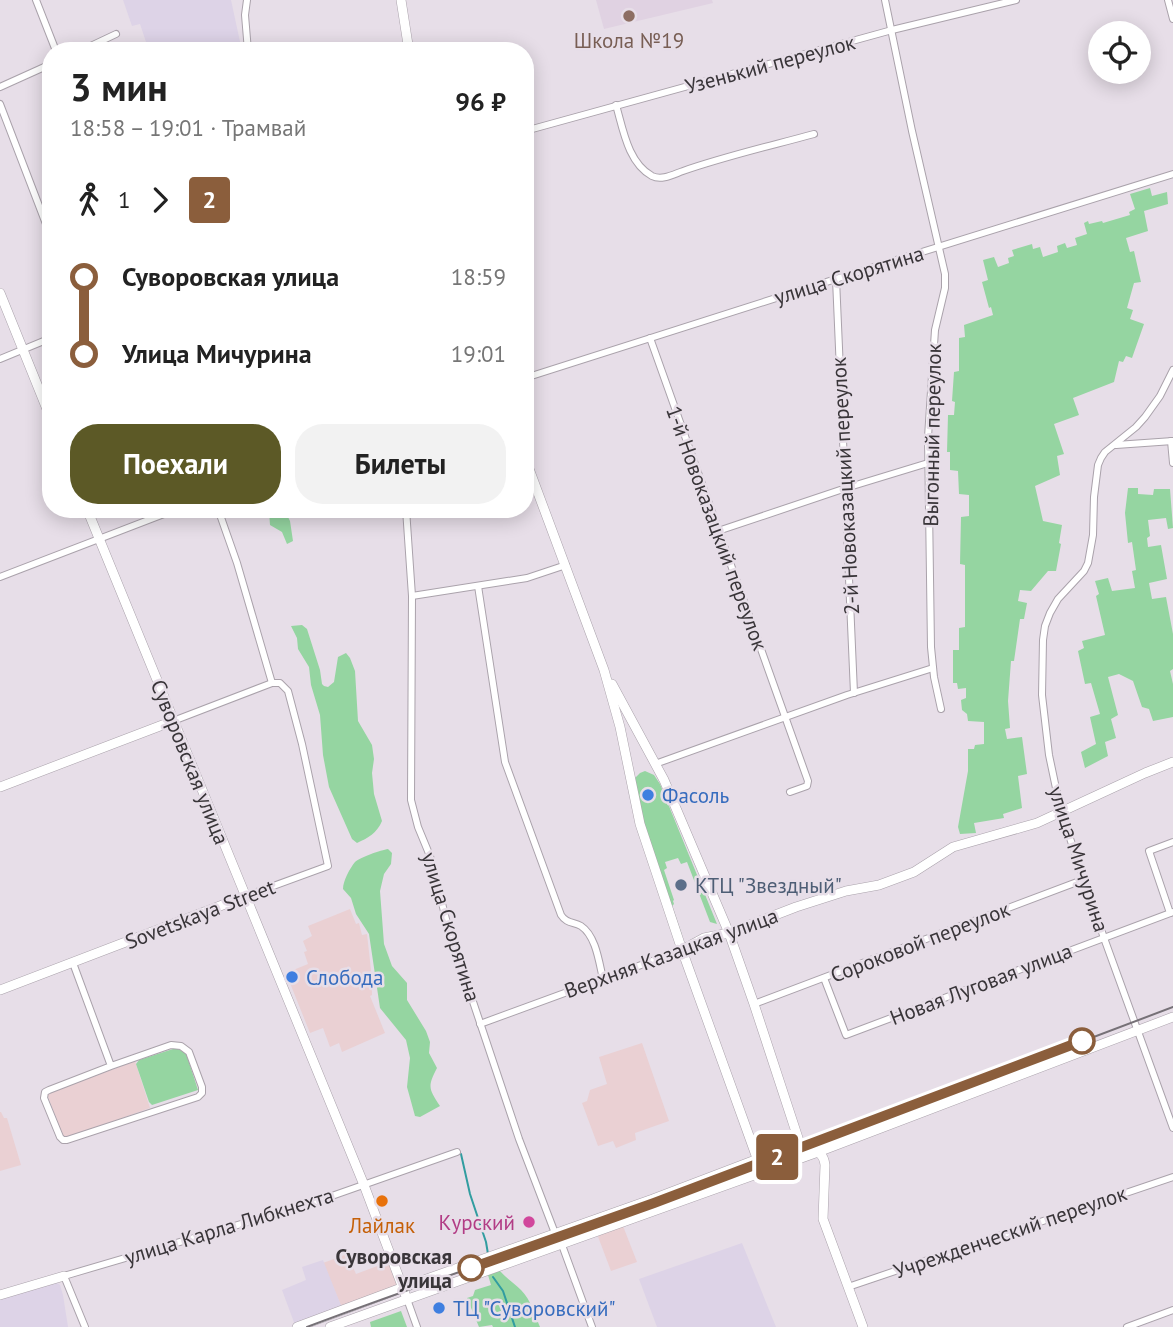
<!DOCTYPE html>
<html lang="ru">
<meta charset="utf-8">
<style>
:root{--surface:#fff;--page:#f2f2f2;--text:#222;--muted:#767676;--accent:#5c5926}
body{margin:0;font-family:"PT Sans",sans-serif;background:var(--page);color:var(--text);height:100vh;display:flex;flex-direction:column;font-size:26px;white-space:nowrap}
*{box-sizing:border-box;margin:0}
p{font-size:23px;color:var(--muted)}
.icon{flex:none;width:38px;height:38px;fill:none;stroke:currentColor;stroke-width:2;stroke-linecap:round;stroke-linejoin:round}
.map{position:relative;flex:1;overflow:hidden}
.drawer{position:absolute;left:42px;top:42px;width:492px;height:476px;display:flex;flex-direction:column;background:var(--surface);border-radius:28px;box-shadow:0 4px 18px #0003}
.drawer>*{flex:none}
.badge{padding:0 14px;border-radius:5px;font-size:24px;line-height:46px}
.tools{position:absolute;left:1088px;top:21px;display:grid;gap:14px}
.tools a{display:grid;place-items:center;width:63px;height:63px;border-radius:50%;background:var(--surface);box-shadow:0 4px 18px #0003;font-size:35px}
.map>.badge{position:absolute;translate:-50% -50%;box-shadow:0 0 0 4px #fff}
.legs{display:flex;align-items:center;gap:10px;height:77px;padding:0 28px;font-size:23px}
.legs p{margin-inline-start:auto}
.head{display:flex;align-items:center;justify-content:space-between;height:119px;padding:0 28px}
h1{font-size:38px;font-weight:700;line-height:52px}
.cta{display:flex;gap:14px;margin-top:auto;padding:14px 28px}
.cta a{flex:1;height:80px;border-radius:28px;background:var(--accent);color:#fff;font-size:28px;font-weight:700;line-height:80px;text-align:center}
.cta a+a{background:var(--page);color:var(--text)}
ul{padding:0 28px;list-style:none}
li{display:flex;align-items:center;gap:24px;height:77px;font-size:26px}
li i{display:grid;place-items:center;width:10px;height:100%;margin:0 9px;background:currentColor}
li i::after{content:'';width:18px;height:18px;margin:-9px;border:5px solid;border-radius:50%;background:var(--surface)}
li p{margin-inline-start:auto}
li:first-child i{background:linear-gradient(#0000 50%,currentColor 0)}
li:last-child i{background:linear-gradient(currentColor 50%,#0000 0)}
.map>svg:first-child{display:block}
.commercial{fill:#ead0d3}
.industrial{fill:#ddd3e7}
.built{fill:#e0d2e2}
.green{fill:#95d5a1}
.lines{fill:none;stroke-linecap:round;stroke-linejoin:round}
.stream{stroke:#319da0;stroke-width:2}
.street-casing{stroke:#aaa2ab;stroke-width:8}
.secondary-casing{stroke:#aaa2ab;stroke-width:10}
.street{stroke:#fff;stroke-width:6}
.secondary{stroke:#fff;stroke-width:9}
.tram{stroke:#767177;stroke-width:2}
.line-1-casing{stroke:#fff;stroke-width:16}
.line-1{stroke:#8b5e3c;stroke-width:10}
.education-dot{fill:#8d6e63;stroke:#e7dee8;stroke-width:2.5}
.shop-dot{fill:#3f7fe0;stroke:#e7dee8;stroke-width:2.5}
.service-dot{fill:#5c6f8a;stroke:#e7dee8;stroke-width:2.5}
.stop-1-dot{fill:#fff;stroke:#8b5e3c;stroke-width:3.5}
.food-dot{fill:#e8710a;stroke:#e7dee8;stroke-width:2.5}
.hotel-dot{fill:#d1479c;stroke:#e7dee8;stroke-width:2.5}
.labels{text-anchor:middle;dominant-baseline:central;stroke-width:5;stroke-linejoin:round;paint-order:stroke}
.education-label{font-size:21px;fill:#785e54;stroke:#e7dee8}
.street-label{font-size:21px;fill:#393539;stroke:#e7dee8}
.shop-label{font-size:21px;fill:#366cbe;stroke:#e7dee8;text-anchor:start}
.service-label{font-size:21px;fill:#4e5e75;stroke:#e7dee8;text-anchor:start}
.hotel-label{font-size:21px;fill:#b23c85;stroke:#e7dee8;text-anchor:end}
.food-label{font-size:21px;fill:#c56008;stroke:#e7dee8}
.stop-label{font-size:21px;font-weight:bold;fill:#393539;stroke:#e7dee8;text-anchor:end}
</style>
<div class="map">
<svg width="1173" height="1327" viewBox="0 0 1173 1327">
<rect width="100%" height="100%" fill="#e7dee8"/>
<g class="commercial">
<path d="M350 909 356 924 359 923 362 935 367 934 372 979V995L370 996 385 1033 342 1052 339 1043 330 1047 323 1028 310 1033 286 973 308 964 304 952 307 951 303 941 312 936 308 926Z"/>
<path d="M642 1043 669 1121 635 1133 636 1140 616 1148 613 1141 598 1146 582 1103 587 1101 590 1090 607 1084 599 1057Z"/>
<path d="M135 1061 150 1108 64 1139 47 1094Z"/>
<path d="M0 1112H1L4 1118H7L21 1165 0 1171Z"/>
<path d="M623 1226 637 1262 611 1271 597 1234Z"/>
<path d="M347 1254 356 1274 388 1262 397 1285 342 1308 323 1263Z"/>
</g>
<g class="industrial">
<path d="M123 0H231L242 51H149L140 24 132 26Z"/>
<path d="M742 1243 776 1327H657L639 1279Z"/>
<path d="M323 1260 342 1308 295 1325 282 1290 306 1280 302 1267Z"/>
<path d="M57 1283 60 1285 63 1295 68 1327H0V1299Z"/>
</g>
<path class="built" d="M596 0H712L713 3 604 29Z"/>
<g class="green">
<path d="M1150 188 1152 196 1167 192 1168 204 1144 211 1148 231 1126 238 1130 252 1134 251 1141 282 1134 283 1127 308 1133 310 1130 319 1144 324 1132 358 1126 356 1123 362 1119 361 1114 382 1073 398 1079 415 1054 424 1064 454 1057 456 1060 475 1035 486 1043 521 1062 525 1059 543 1061 544 1056 571H1048L1031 591 1020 590 1018 601 1027 603 1024 619H1020L1014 661H1011L1008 701 1010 728 1005 729 1007 739 1022 737 1027 774 1018 776 1022 808 1003 814 1004 818 974 823 976 833 960 834 958 827 968 771V749H974L975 745 984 744V722L968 721 967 714 962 710 961 700 966 698V688L958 689 957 683H953V650H959V628L965 627V565L960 564 961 517 969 516V495L959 494 958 471 950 470V452H947L948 415H954L955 402 952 401 954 372 959 371V338L965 337 964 325 993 315 991 307 989 308 982 282 988 280 983 260 994 257 998 267 1009 263 1008 258 1014 256 1012 250 1032 244 1033 249 1040 247 1043 257 1058 252 1057 246 1065 243 1067 248 1077 245 1075 238 1087 234 1084 223 1088 221 1089 224 1102 221 1103 223 1130 215 1129 212 1135 209 1130 194Z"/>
<path d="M1128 488H1138V494L1153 495 1154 489H1170L1173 528 1168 529 1166 518 1148 520 1150 536 1147 538 1148 547 1161 545 1167 579 1149 583 1152 599 1166 597 1173 634V669L1170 671 1173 684V717L1153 721 1149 709 1142 707 1133 681 1119 674 1108 677 1118 715 1111 719 1116 738 1105 742 1108 756 1085 768 1081 752 1096 744 1090 717 1100 714 1091 683 1085 684 1078 651 1084 648 1082 641 1105 635 1096 596 1099 594 1095 581 1108 578 1112 591 1135 588 1132 571 1136 570 1132 542 1128 543 1125 513Z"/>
<path d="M266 509H284L290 521 293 541 287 544 282 532 270 525 269 511Z"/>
<path d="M302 625 307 629 320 670 322 684 324 686 328 687 334 682 338 657 346 653 350 658 355 671 358 721 372 745 374 759 372 773 374 794 382 821C377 833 368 838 357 843L352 839 329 787 323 755 320 715 311 685 309 667 298 649 297 638 291 626Z"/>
<path d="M645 771 654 775 660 784 717 924 710 922 687 862 681 864 678 858 665 862 667 868 664 870 674 900 673 901 674 904 672 906 682 935 681 936 643 823 635 778 640 773Z"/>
<path d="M388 849 392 853 391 864 384 874 380 891 384 944 392 966 407 983V1000L426 1031 430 1042 429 1053 437 1068C427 1087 429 1089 440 1106L420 1117 415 1116 407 1087 410 1058 406 1040 380 1008 369 934 356 914 351 898 343 889C343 881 350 868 355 862 361 857 381 850 388 849Z"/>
<path d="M176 1048 186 1053 198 1090 152 1105 149 1102 136 1064 139 1060Z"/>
<path d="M499 1270C506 1278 514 1283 521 1290 531 1300 535 1315 540 1327H493L492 1325 479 1327 467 1298 473 1296 475 1290 491 1285 488 1275Z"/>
<path d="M401 1311 407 1327H371L370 1322Z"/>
</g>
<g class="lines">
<g class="stream">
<path d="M461 1154 470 1194 486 1242 488 1254"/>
<path d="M493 1277 503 1291 515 1327"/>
</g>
<g class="street-casing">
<g id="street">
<path d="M36 0 56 51"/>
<path d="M247 0 245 15 248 51"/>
<path d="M885 0 912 131 945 274V288L935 330 928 437 931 647 934 677 941 709"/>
<path d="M1168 0 1173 19"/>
<path d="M80 51 116 34"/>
<path d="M0 87 51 64"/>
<path d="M0 104 51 237"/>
<path d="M616 105C623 129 628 163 652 176 662 181 674 174 683 171 726 156 770 146 814 134"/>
<path d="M525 131 892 30 1016 0"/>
<path d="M836 279 854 693"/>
<path d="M650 338 808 781 807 786 790 792"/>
<path d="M0 359 51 338"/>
<path d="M1173 370 1160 396 1145 417 1136 427 1105 452 1101 458 1098 465 1094 497 1093 535 1088 563 1084 571 1058 599 1050 613 1045 626 1043 640 1042 695 1049 755 1061 812 1104 938 1173 1128"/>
<path d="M525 378 864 270 1173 174"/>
<path d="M1171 441 1173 463"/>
<path d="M1116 445 1173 441"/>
<path d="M218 509 237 563 272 683"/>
<path d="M406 509 412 596 411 800 418 827 430 856 448 927 519 1139 558 1241 562 1245 592 1327"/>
<path d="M718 531 846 488 928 463"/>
<path d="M0 577 177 509"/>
<path d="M478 586 505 762 561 915C566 923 573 922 581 926 596 936 599 962 603 979"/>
<path d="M412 596 527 578 566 565"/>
<path d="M173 721 272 683H280L288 691 302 744 328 866 246 896"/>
<path d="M655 764 847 695 933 668"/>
<path d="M1170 913 1149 851 1173 842"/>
<path d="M73 963 111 1066 49 1090 45 1092 44 1098 60 1137 63 1140H67L198 1097 202 1093V1087L189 1052 181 1046 171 1045 111 1066"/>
<path d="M824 978 846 1035 1173 912"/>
<path d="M754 1004 1085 879"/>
<path d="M480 1024 682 950"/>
<path d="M848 1287 1173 1177"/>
<path d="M407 1299 417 1327"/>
<path d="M85 1327 64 1276 309 1204 457 1152"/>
<path d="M1127 1327 1173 1310"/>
</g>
</g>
<g class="secondary-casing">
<g id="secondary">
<path d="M401 0 409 51"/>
<path d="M0 293 51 419"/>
<path d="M525 458 604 670 620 727 640 824 682 950 762 1172"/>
<path d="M87 509 364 1185 407 1299"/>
<path d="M612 684 664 780 729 933 754 1004 799 1141C809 1153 823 1147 825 1165L823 1219 863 1327"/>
<path d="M0 787 173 721"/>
<path d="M682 950 704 938 729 933 796 907 846 891 879 885 914 872 953 847 1037 823 1145 773 1173 762"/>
<path d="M0 990 246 896"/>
<path d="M0 1295 64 1276"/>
<path d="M297 1327 404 1287 653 1199 758 1159 790 1148 803 1146"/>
<path d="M330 1327 818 1152 1173 1017"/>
</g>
</g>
<use href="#street" class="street"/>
<use href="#secondary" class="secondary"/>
<path class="tram" d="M307 1327C423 1283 540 1245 657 1202 829 1138 1001 1071 1173 1007"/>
</g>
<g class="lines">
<g class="line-1-casing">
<path id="line-1" d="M471 1268 654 1203 1082 1041"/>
</g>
<use href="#line-1" class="line-1"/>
</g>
<circle class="education-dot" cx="629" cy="16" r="7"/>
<g class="shop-dot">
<circle cx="648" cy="795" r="7"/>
<circle cx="292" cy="977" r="7"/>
<circle cx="439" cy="1308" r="7"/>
</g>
<circle class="service-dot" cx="681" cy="885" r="7"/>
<g class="stop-1-dot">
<circle cx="1082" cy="1041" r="12"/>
<circle cx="471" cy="1268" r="12"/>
</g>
<circle class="food-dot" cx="382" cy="1201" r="7"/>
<circle class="hotel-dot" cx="529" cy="1222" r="7"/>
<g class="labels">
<g class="education-label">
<text x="629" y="40">Школа №19</text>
</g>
<g class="street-label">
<text transform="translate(770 64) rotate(-15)">Узенький переулок</text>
<text transform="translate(849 275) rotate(-17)">улица Скорятина</text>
<text transform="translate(932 435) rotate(-89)">Выгонный переулок</text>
<text transform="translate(845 486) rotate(-93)">2-й Новоказацкий переулок</text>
<text transform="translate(717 528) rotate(70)">1-й Новоказацкий переулок</text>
<text transform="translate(190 762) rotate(68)">Суворовская улица</text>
<text transform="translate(1079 859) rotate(72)">улица Мичурина</text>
<text transform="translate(200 914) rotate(-21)">Sovetskaya Street</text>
<text transform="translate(451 927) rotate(73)">улица Скорятина</text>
<text transform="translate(920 942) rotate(-21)">Сороковой переулок</text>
<text transform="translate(671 953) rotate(-20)">Верхняя Казацкая улица</text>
<text transform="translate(981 984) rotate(-21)">Новая Луговая улица</text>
<text transform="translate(229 1226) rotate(-17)">улица Карла Либкнехта</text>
<text transform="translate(1010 1232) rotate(-19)">Учрежденческий переулок</text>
</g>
<g class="shop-label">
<text x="662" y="795">Фасоль</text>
<text x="306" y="977">Слобода</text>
<text x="453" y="1308">ТЦ "Суворовский"</text>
</g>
<g class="service-label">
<text x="695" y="885">КТЦ "Звездный"</text>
</g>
<g class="hotel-label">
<text x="515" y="1222">Курский</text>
</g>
<g class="food-label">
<text x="382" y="1225">Лайлак</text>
</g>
<g class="stop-label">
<text x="452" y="1256">Суворовская<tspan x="452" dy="24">улица</tspan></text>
</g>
</g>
</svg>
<div class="tools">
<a><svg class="icon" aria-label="locate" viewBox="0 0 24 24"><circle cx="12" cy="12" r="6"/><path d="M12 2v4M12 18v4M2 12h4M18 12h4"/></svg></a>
</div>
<b class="badge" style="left:777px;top:1157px;background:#8b5e3c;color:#fff">2</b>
<section class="drawer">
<div class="head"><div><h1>3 мин</h1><p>18:58 – 19:01 · Трамвай</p></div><b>96 ₽</b></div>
<div class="legs"><svg class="icon" aria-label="walk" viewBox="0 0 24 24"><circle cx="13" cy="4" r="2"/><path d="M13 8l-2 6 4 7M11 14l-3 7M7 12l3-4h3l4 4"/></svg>1<svg class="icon" aria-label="forward" viewBox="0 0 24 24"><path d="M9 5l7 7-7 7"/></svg><b class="badge" style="background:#8b5e3c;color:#fff">2</b></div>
<ul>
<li><i style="color:#8b5e3c"></i><b>Суворовская улица</b><p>18:59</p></li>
<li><i style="color:#8b5e3c"></i><b>Улица Мичурина</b><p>19:01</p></li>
</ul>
<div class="cta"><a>Поехали</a><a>Билеты</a></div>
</section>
</div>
